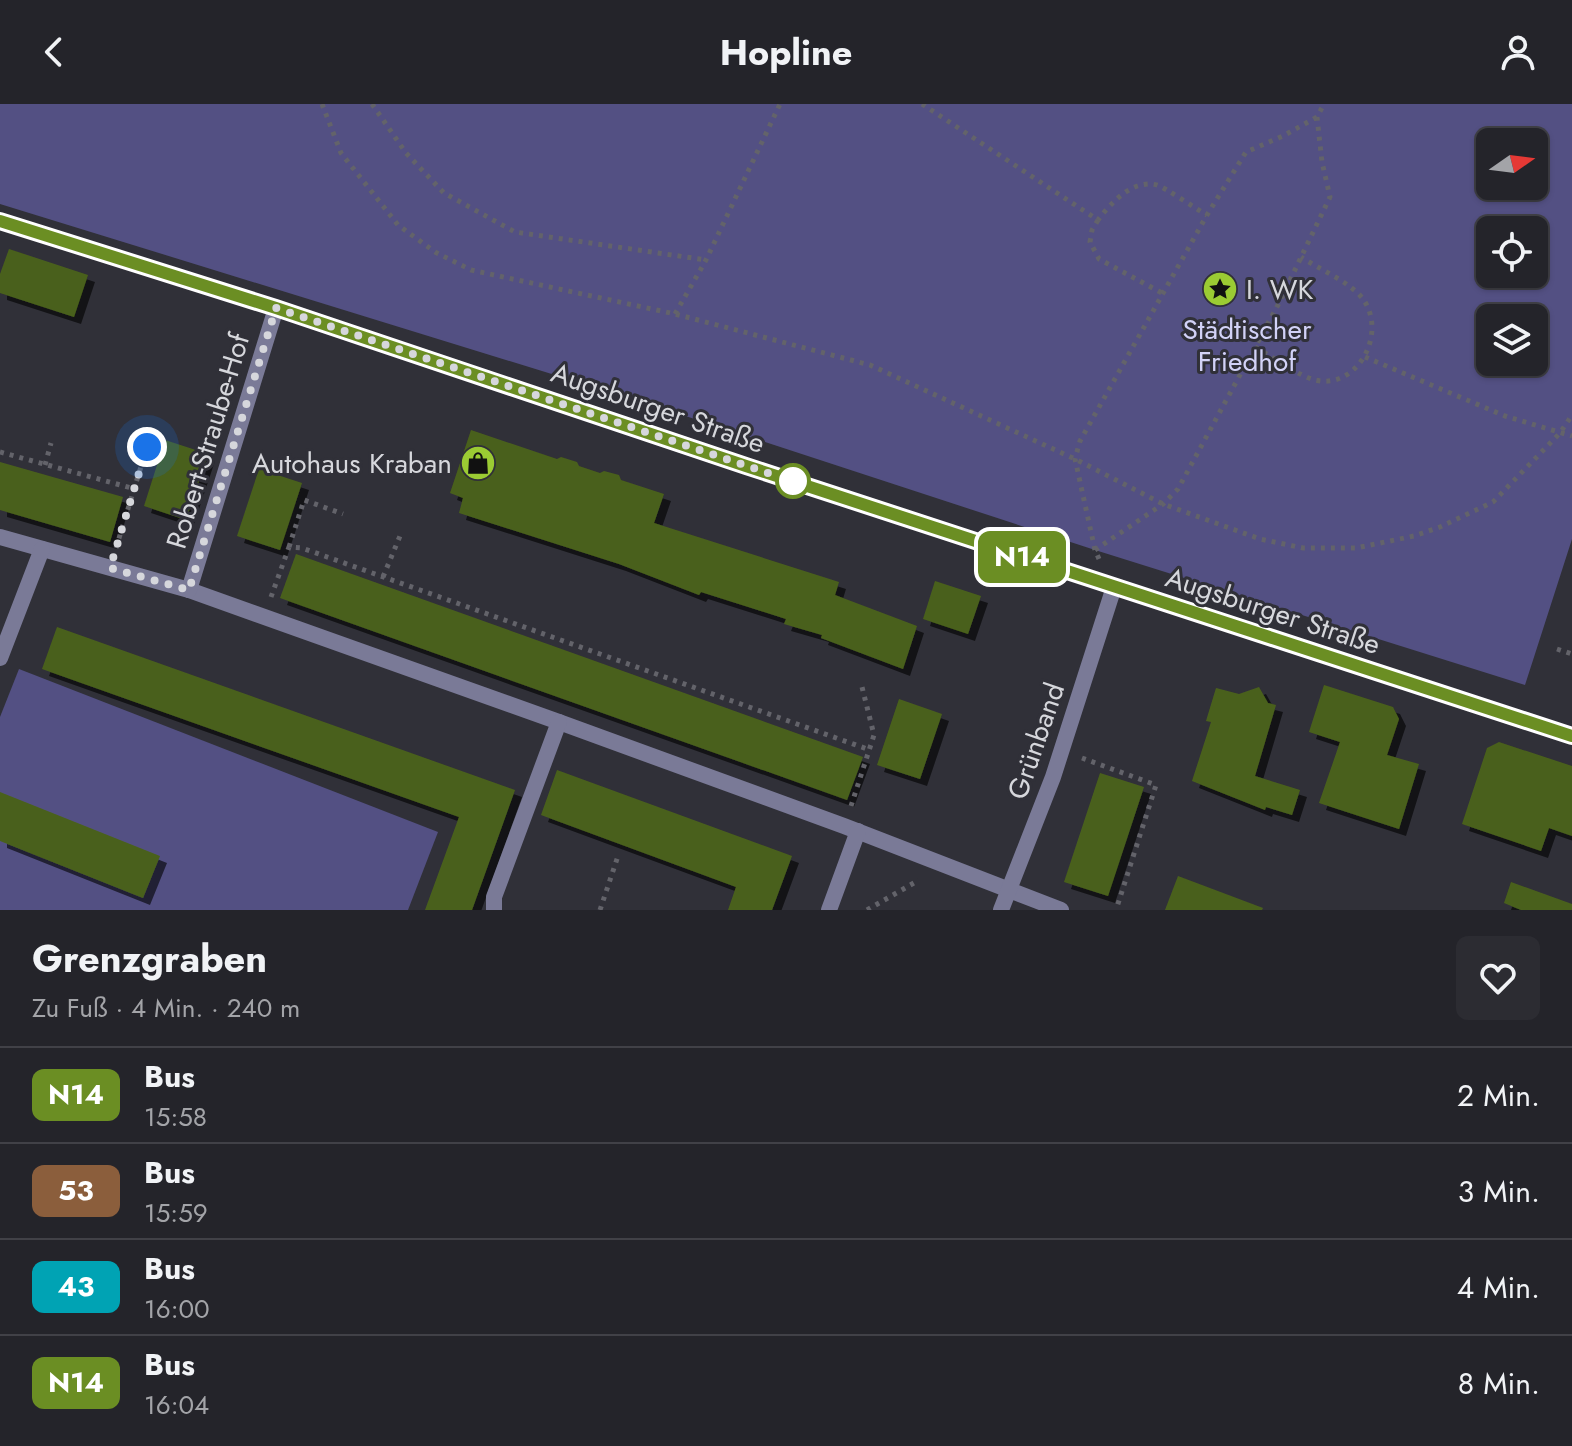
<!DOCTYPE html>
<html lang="de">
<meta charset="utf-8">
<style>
:root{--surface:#24242a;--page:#2c2c32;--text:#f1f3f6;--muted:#a3a4a8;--line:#414147}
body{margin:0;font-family:Jost,sans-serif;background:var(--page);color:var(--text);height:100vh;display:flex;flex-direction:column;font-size:30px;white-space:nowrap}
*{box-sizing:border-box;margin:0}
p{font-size:26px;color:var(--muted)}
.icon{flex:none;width:44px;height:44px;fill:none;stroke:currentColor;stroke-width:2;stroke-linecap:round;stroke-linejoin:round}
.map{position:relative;height:806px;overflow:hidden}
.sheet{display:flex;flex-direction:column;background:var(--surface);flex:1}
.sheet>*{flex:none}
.badge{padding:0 16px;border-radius:12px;font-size:28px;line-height:52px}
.needle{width:52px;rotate:76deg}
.tools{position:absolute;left:1476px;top:24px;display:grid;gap:16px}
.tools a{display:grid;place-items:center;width:72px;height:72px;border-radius:12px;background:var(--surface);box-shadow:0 2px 6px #0004,0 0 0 2px var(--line);font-size:40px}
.you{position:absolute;width:40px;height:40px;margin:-20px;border:6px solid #fff;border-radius:50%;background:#1a73e8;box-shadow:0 0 0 12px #1a73e833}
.map>.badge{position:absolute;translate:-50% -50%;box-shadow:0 0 0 4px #fff}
.round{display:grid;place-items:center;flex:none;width:84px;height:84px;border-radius:12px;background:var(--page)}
.overview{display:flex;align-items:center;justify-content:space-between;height:136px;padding:0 32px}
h1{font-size:38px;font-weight:700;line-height:60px}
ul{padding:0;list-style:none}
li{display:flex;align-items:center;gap:24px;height:96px;padding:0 32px;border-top:2px solid var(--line)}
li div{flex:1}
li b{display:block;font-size:30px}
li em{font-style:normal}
li .badge{min-width:88px;font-weight:700;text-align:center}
header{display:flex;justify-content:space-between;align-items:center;height:104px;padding:0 32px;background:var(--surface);font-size:36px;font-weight:700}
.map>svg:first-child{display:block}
.green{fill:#535083;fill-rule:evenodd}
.building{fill:#4a611b;filter:url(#shadow)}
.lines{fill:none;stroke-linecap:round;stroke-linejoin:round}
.path{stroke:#63636a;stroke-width:5;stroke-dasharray:4 6;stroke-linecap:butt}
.street{stroke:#7a7a97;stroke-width:16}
.secondary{stroke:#a3a3d2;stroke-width:16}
.line-casing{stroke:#fff;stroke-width:18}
.line{stroke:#6b8e23;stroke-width:12}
.walk{stroke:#d6d7dc;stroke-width:8;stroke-dasharray:0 14.4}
.stop-dot{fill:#fff;stroke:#6b8e23;stroke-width:4}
.labels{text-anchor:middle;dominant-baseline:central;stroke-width:6;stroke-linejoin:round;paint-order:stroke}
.poi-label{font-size:28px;fill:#d6d7dc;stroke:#303038;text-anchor:start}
.park-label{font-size:28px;fill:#d2d2f7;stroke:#303038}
.street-label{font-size:28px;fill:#d6d7dc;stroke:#303038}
</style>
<header><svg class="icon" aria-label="back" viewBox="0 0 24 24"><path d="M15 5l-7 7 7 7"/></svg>Hopline<svg class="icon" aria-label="person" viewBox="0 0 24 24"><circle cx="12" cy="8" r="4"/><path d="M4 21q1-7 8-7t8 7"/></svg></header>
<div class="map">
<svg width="1572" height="806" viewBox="0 0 1572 806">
<defs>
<filter id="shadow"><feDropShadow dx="7" dy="7" stdDeviation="0" flood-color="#0009"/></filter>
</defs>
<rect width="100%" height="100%" fill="#303038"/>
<g class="green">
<path d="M0 0H1572V435L1525 581 1095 446 652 301 0 100ZM1490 38H1534V82H1490ZM1490 126H1534V170H1490ZM1490 214H1534V258H1490Z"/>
<path d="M19 565 438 728 408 806H0V613Z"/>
</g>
<g class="building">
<path d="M9 145 88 171 74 213 0 189V170Z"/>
<path d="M471 326 557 355 561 353 577 358 579 362 600 369 604 367 619 371 621 376 664 390 654 419 839 478 835 491 917 522 903 565 821 534 822 531 784 520 786 515 701 488 699 491 619 460 459 409 463 394 450 389Z"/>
<path d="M165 336 208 350 186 416 144 402Z"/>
<path d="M0 358 123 393 110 438 0 406Z"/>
<path d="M259 365 302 379 280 446 237 432Z"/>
<path d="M296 450 863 653 847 696 280 494Z"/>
<path d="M935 477 981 492 968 530 923 515Z"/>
<path d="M57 523 515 686 472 806H425L459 713 42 565Z"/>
<path d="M1324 581 1393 603 1399 615 1387 651 1419 660 1399 725 1319 699 1340 638 1309 628Z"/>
<path d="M1259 583 1268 599 1276 601 1255 672 1300 686 1292 711 1266 703 1265 706 1192 677 1211 618 1206 617 1216 584 1239 590Z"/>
<path d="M899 595 942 610 920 675 877 661Z"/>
<path d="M1499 638 1572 662V732L1549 724 1541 747 1462 720 1487 644Z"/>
<path d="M557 666 792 752 772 806H728L736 783 541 711Z"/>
<path d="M1100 669 1144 683 1108 792 1064 778Z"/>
<path d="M0 688 160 752 143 794 0 737Z"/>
<path d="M1178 772 1263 804 1262 806H1165Z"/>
<path d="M1511 778 1572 800V806H1521L1504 799Z"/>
</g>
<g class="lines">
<g class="path">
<path d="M322 0 341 49 398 121 435 148 471 166 675 210 870 261 1075 355 1163 400 1260 435 1303 444H1356L1414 432 1440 423 1493 398 1560 329 1572 311"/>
<path d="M372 0 406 49 444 89 515 128 706 156"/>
<path d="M922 0 1098 116C1111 99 1132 75 1157 81 1166 84 1196 105 1207 111"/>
<path d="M1098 116 1092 126 1090 138 1099 155 1162 189"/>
<path d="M675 210 706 156 780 0"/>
<path d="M1255 243C1269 251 1301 273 1315 276 1357 286 1388 230 1363 195 1350 178 1319 165 1301 153"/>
<path d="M1365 253 1505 312 1572 332"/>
<path d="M0 348 135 385"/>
<path d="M45 361 51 339"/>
<path d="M289 443 304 396 343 410"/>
<path d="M116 444 147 343"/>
<path d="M1095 446 1163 400 1178 385 1279 199 1330 93 1322 58 1317 13 1324 0"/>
<path d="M1099 455 1095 446 1075 355 1080 337 1207 111 1246 48 1283 32 1317 13"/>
<path d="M383 473 400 432"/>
<path d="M271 493 289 443 302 444 870 646"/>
<path d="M1557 545 1572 550"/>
<path d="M1082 654 1156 681 1116 806"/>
<path d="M851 702 874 631 862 583"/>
<path d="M600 806 619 749"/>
<path d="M867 806 919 776"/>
</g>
<g class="street">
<path d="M0 433 189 486 559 618 844 722 1061 806"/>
<path d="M189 486 276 204"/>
<path d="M0 554 42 445"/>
<path d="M494 806V793L559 618"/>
<path d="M829 806 858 727"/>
<path d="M1001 806 1053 673 1114 483"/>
</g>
<path class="secondary" d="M0 117 276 204 776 372 1572 632"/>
</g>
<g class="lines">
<g class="line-casing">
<path id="line" d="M0 117 276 204 746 362 1572 632"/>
</g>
<use href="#line" class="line"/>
<path class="walk" d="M147 343 110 464 189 486 276 204 804 381 793 377"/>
</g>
<defs>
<g id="sight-disc" transform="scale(1.8)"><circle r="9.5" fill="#9bcb33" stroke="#303038"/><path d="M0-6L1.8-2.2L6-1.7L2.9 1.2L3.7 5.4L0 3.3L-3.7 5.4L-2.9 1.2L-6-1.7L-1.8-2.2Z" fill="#111"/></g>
<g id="shop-disc" transform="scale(1.8)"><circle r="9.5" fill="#9bcb33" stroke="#303038"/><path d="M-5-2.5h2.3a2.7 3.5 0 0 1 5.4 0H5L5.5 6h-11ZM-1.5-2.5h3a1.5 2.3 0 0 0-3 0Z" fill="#111"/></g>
</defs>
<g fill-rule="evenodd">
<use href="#sight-disc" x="1220" y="185"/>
<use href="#shop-disc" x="478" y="359"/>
</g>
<circle class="stop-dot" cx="793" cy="377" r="16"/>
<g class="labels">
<g class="poi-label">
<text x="1246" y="185">I. WK</text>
<text x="452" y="359" text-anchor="end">Autohaus Kraban</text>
</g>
<g class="park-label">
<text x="1247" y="225">Städtischer<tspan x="1247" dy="32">Friedhof</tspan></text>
</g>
<g class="street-label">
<text transform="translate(658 304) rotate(19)">Augsburger Straße</text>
<text transform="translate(208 337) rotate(-73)">Robert-Straube-Hof</text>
<text transform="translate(1273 507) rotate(18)">Augsburger Straße</text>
<text transform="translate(1036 637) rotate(-71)">Grünband</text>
</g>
</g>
</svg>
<div class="tools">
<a><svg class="needle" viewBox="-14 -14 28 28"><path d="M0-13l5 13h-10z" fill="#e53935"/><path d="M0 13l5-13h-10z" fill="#a3a4a8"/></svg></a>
<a><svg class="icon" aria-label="locate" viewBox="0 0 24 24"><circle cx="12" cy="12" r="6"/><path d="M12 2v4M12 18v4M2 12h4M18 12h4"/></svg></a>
<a><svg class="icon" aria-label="layers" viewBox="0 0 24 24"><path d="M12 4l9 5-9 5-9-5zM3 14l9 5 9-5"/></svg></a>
</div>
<div class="you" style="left:147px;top:343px"></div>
<b class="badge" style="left:1022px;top:453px;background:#6b8e23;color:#fff">N14</b>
</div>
<section class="sheet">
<div class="overview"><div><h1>Grenzgraben</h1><p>Zu Fuß · 4 Min. · 240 m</p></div><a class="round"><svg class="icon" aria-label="heart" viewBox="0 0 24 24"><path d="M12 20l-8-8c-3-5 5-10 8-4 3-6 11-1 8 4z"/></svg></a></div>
<ul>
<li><span class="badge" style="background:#6b8e23;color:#fff">N14</span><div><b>Bus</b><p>15:58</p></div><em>2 Min.</em></li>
<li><span class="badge" style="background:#8b5e3c;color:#fff">53</span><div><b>Bus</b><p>15:59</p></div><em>3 Min.</em></li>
<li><span class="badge" style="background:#00a3b4;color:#fff">43</span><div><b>Bus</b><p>16:00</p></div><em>4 Min.</em></li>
<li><span class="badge" style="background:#6b8e23;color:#fff">N14</span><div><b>Bus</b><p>16:04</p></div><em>8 Min.</em></li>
</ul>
</section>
